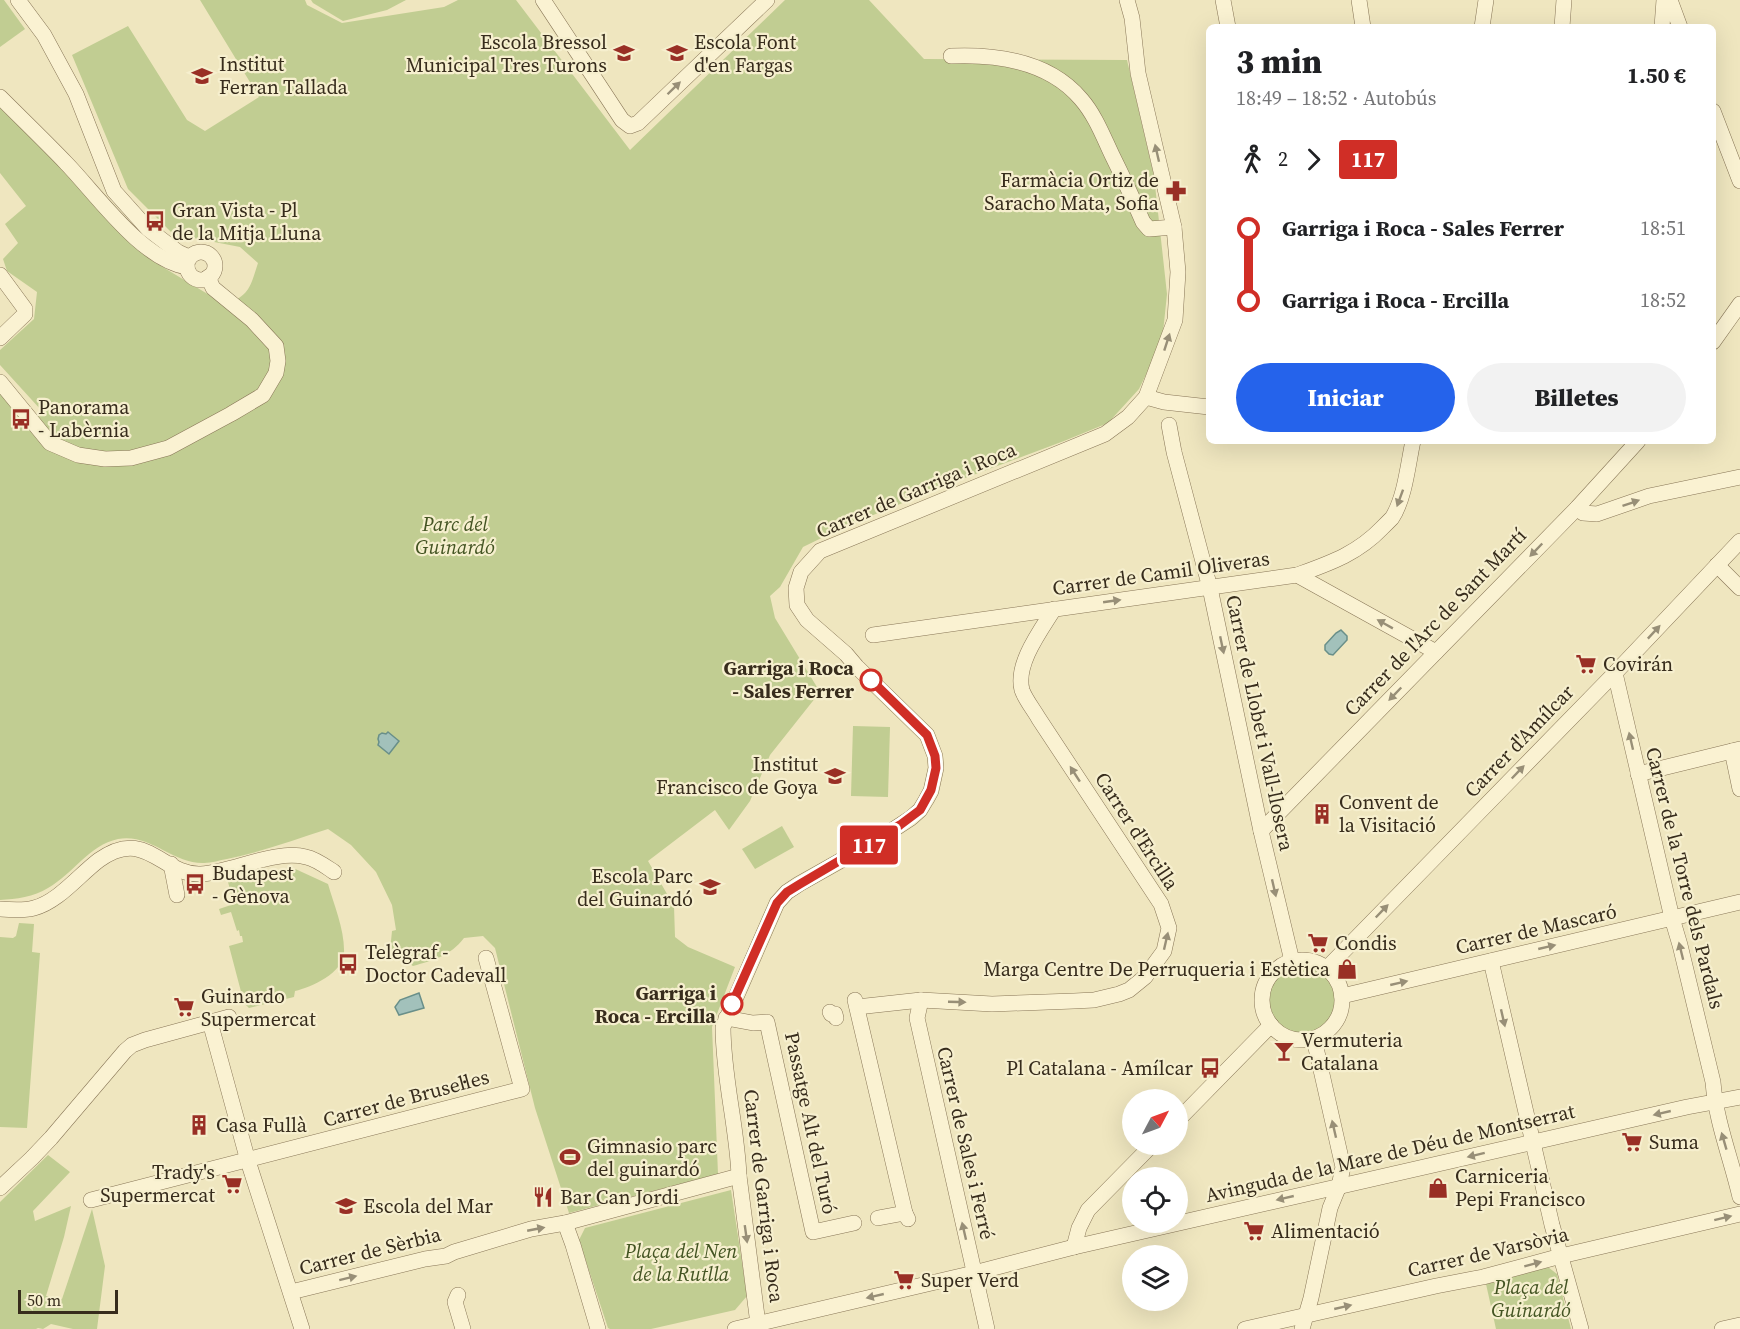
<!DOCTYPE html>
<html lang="es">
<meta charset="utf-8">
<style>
:root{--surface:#fff;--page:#f2f2f2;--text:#202124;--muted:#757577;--accent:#2563eb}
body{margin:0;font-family:"Source Serif 4",serif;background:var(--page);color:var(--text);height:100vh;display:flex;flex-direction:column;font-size:22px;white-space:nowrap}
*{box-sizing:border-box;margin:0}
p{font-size:20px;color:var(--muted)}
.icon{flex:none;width:33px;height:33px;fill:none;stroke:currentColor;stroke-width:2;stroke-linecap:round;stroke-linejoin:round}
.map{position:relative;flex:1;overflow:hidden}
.side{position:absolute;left:1206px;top:24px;width:510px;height:420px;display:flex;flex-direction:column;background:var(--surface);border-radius:9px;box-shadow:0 6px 24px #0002}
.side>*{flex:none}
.badge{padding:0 12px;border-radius:4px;font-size:21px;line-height:39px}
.needle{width:39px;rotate:49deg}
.fabs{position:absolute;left:1122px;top:1089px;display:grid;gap:12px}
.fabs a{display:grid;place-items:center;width:66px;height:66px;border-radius:50%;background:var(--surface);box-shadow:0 6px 24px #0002;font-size:30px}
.scale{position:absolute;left:18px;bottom:15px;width:100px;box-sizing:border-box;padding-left:6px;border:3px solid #372c1c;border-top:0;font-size:16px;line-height:21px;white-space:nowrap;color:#372c1c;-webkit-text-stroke:4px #f6efce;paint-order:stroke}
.map>.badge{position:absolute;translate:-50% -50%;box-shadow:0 0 0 3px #fff}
.legs{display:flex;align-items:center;gap:9px;height:66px;padding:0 30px;font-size:20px}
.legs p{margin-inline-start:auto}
.overview{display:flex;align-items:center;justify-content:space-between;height:102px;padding:0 30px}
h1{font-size:33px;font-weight:800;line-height:45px}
.button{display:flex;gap:12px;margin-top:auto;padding:12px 30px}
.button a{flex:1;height:69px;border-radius:36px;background:var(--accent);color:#fff;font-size:24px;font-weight:800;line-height:69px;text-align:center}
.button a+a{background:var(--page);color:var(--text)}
ul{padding:0 30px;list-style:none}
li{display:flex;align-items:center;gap:21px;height:72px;font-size:22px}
li i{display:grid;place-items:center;width:9px;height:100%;margin:0 8px;background:currentColor}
li i::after{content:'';width:15px;height:15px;margin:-8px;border:4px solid;border-radius:50%;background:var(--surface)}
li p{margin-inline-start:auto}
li:first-child i{background:linear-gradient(#0000 50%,currentColor 0)}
li:last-child i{background:linear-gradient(currentColor 50%,#0000 0)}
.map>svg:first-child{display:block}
.green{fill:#c1cd92}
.water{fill:#a2c1bb;stroke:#698f89;stroke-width:1.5}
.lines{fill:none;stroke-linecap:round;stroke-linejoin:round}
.minor-casing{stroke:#887657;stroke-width:16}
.minor{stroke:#faf2d2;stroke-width:15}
.oneway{fill:#988f77}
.line-1-casing{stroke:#fff;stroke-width:14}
.line-1{stroke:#d02e26;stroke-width:9}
.stop-1-dot{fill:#fff;stroke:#d02e26;stroke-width:3}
.labels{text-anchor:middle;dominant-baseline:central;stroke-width:4.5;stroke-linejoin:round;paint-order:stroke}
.poi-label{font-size:20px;fill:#372c1c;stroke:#f6efce;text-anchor:start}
.street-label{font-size:20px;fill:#372c1c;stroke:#f6efce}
.park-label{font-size:20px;font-style:italic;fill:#435422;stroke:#f6efce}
.stop-label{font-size:20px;font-weight:bold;fill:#372c1c;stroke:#f6efce;text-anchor:end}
</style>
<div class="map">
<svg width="1740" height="1329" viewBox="0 0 1740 1329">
<rect width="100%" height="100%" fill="#efe6bf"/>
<g class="green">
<path d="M0 0H4L25 29 0 47Z"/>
<path d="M200 0H305L307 5 342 23 444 7 458 0H516L630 150 785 0H869L924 59 1127 60 1154 176 1167 294 1162 342 1139 389 1108 423 1064 441 949 484 844 527 803 547 780 587 770 596 775 618 820 692 770 755 750 801 729 830 715 810 648 861 674 906 675 937 688 947 735 967 712 1027 718 1174 569 1213 535 1108 495 948 483 936 464 938C450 956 434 960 413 966L390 951 392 931 396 930 392 905 376 872 351 845 328 829C294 840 261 852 227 859 220 860 212 863 204 863 173 864 150 833 118 839 89 845 73 874 48 888 34 897 16 899 0 900V387L29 421 41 410 0 365V350L34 319 37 292 7 271 3 259 18 243 5 224 26 206 0 173V108L51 157 96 208 151 260 226 305C250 294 250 288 258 263L240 247 173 234 128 189 72 55 128 26 187 120 205 131 259 97Z"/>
<path d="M311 0H406L387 10 343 21 313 3Z"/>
<path d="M853 726 890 727 888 797 851 796Z"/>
<path d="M782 826 794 847 755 869 742 849Z"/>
<path d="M291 867 328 884C334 905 345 931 344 953 343 973 312 987 295 991L294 997 249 1008 244 1003 229 946 243 942 242 936H240L239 930 237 931 231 912 221 915 219 909 234 904 228 882Z"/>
<path d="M19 923 34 924 32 952 40 953 27 1128 0 1127V937L13 938 16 936Z"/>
<circle cx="1302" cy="1000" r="33"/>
<path d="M48 1155 70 1172 33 1211 35 1221 71 1206 64 1237 46 1296 62 1299 92 1209 105 1266 97 1329H73L51 1324 43 1329 38 1328 36 1329H0V1202Z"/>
<path d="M731 1190 747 1296 735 1310 651 1329H610L608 1328 579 1240 585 1228Z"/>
<path d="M1544 1264 1557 1274 1571 1329H1496L1486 1284Z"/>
</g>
<g class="water">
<path d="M1341 630 1347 636V640L1333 655 1329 654 1325 650V645L1336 633Z"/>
<path d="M388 732 399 741 389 754 378 745 379 742 378 739 379 735 382 733 386 734Z"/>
<path d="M419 993 424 1008 399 1015 395 1007 400 1000Z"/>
</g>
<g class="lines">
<g class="minor-casing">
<g id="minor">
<path d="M18 0 44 35 76 94 114 191 148 229 178 252 189 257"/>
<path d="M543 0 622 120 630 126 638 123 767 0"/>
<path d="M1223 0 1228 27"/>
<path d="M1359 0 1363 27"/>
<path d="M1670 0 1680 27"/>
<path d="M1482 27 1486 0"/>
<path d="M1562 27 1564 0"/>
<path d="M1662 27 1664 0"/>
<path d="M951 56C998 54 1049 61 1081 99 1095 115 1103 136 1112 155 1123 177 1133 199 1143 222L1149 229 1174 227"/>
<path d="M0 97C22 119 45 141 66 163 97 195 142 260 187 267"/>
<path d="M1713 111 1740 181"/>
<circle cx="201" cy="266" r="14"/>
<path d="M0 275 25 309V314L0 338"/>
<path d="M1713 342 1740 304"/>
<path d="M0 382 50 443 78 455 105 459 131 458 168 448 231 414 263 395 276 373 278 361 276 346 252 320 213 288 208 277"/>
<path d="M1146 397 1164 402 1209 407"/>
<path d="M1169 425 1174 452 1210 588 1261 831 1292 961"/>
<path d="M1577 508 1583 513 1597 514 1649 496 1740 477"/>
<path d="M1717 565 1740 588"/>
<path d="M1297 575 1436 652"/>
<path d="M873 635 1297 575C1330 563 1357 554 1382 528 1385 525 1389 521 1392 518 1405 498 1408 464 1413 441"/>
<path d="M1615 673 1672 918 1680 945 1713 1082C1716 1122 1731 1158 1740 1197"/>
<path d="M1732 751 1740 789"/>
<path d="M1638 774 1740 749"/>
<path d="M1261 831 1577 508 1638 441"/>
<path d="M171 864 177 895"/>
<path d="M0 909C11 910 23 911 34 908 58 902 79 875 99 860 146 826 162 876 201 874 233 872 276 849 306 857 316 859 325 866 334 872"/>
<circle cx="1302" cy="1000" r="40"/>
<path d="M1491 961 1552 1225 1581 1329"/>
<path d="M1327 968 1615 673 1740 541"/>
<path d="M1342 996 1740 902"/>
<path d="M855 1000 905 1213"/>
<path d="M921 1000 917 1018 987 1329"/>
<path d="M857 1007 921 1000 992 1004 1074 1001 1094 1000 1119 994 1129 990 1145 977 1164 951 1169 928 1161 904 1039 719C1034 710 1025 699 1022 690 1015 664 1041 630 1054 609"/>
<path d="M830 1012 831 1014H835L836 1018"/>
<path d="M726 1018 753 1023 767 1022 813 1232 854 1223"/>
<path d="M210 1022 248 1161 302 1329"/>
<path d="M1178 1120 1271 1025"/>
<path d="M0 1188 32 1158 51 1138 125 1051 132 1045 145 1040 229 1017"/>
<path d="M91 1200 522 1089 486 958"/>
<path d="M878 1218 905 1213 908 1219"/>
<path d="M565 1223 573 1245 598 1329"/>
<path d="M1074 1247 1079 1228 1088 1210 1153 1144"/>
<path d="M291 1292 425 1259 446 1256 454 1252 531 1229 565 1223 739 1176"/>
<path d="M458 1295 455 1302 463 1329"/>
<path d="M758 1324 739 1176C737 1126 723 1077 723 1027L777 903 787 892 799 884 879 839 911 818 920 810 926 800 931 791 936 768 935 756 927 735 857 667 846 654 807 620 797 605 796 588 801 572 820 551 1105 434 1128 417 1146 397 1175 320 1178 272 1174 227 1138 73 1132 18 1127 0"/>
<path d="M735 1329 974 1273 1074 1247 1687 1107 1740 1097"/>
<path d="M1245 1329 1436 1286 1483 1277 1561 1256 1740 1214"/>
<path d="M1302 1329 1311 1298 1330 1208 1339 1186 1343 1167 1314 1039"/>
<path d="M1722 1329 1740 1325"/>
</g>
</g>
<use href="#minor" class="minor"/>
</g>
<defs><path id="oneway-solid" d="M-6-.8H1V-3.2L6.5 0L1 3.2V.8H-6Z" transform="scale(1.5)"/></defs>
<g class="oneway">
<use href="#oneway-solid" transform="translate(674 88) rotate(-44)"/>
<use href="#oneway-solid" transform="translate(1157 153) rotate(-103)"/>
<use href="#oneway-solid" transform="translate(1167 342) rotate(-72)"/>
<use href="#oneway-solid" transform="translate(1400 498) rotate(110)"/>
<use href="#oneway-solid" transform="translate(1631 503) rotate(-19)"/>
<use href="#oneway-solid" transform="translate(1536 550) rotate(134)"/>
<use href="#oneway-solid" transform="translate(1112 601) rotate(-8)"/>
<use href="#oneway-solid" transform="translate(1385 624) rotate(-151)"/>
<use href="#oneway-solid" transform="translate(1654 632) rotate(-47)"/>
<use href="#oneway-solid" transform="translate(1222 645) rotate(78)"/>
<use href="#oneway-solid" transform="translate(1395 694) rotate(134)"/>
<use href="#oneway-solid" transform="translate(1631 741) rotate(-103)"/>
<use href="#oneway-solid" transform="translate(1518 772) rotate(-46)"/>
<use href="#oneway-solid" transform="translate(1075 774) rotate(-123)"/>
<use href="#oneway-solid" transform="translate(1274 888) rotate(77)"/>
<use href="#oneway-solid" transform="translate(1382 911) rotate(-46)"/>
<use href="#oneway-solid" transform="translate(1166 941) rotate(-77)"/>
<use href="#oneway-solid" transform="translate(1547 947) rotate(-13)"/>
<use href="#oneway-solid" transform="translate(1681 951) rotate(-104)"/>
<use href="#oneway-solid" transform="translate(1399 983) rotate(-13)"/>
<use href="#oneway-solid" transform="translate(957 1002) rotate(2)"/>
<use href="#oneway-solid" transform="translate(1503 1018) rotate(77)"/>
<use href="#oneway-solid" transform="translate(1662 1113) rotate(167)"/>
<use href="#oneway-solid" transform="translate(1334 1129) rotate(-103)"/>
<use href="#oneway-solid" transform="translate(1724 1141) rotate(-106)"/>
<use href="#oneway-solid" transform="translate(1476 1155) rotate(166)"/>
<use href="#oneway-solid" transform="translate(1285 1198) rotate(167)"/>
<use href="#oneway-solid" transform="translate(1723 1218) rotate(-14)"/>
<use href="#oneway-solid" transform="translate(536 1229) rotate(-11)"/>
<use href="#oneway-solid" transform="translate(964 1231) rotate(-103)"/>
<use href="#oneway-solid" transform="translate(746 1234) rotate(82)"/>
<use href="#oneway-solid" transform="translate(1533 1264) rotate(-15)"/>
<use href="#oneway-solid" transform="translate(348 1278) rotate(-14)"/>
<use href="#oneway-solid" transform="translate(875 1296) rotate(167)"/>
<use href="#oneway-solid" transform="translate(1343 1307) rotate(-13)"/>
</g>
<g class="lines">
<g class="line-1-casing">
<path id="line-1" d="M732 1004 777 903 787 892 800 884 900 825 920 810 931 790 936 768 935 756 927 735 871 680"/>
</g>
<use href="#line-1" class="line-1"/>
</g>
<defs>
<g id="school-bare" transform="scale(1.62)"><path d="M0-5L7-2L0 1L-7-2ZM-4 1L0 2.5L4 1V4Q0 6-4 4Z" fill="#992f25" stroke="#f6efce" stroke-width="2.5" paint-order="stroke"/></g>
<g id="pharmacy-bare" transform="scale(1.62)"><path d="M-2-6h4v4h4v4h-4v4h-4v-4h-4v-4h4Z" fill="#992f25" stroke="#f6efce" stroke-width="2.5" paint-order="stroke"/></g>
<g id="bus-bare" transform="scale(1.62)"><path d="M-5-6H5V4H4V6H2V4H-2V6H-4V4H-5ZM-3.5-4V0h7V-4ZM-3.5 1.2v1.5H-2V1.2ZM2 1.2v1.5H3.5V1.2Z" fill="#992f25" stroke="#f6efce" stroke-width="2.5" paint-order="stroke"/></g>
<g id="supermarket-bare" transform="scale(1.62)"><path d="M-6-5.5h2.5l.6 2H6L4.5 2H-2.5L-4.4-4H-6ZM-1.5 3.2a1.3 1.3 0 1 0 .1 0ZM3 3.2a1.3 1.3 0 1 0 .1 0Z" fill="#992f25" stroke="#f6efce" stroke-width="2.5" paint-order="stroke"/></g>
<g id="building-bare" transform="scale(1.62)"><path d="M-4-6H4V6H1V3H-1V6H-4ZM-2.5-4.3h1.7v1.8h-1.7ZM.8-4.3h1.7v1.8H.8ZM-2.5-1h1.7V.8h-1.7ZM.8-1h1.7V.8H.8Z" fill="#992f25" stroke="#f6efce" stroke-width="2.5" paint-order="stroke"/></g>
<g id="shop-bare" transform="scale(1.62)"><path d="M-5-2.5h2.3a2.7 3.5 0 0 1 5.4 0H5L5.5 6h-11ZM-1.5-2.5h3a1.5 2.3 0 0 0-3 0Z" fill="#992f25" stroke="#f6efce" stroke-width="2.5" paint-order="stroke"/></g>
<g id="bar-bare" transform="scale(1.62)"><path d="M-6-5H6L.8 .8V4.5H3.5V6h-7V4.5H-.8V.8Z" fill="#992f25" stroke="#f6efce" stroke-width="2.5" paint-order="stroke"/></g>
<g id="stadium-bare" transform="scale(1.62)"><path d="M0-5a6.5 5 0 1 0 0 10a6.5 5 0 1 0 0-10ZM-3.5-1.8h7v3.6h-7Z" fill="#992f25" stroke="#f6efce" stroke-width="2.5" paint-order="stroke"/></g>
<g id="restaurant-bare" transform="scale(1.62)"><path d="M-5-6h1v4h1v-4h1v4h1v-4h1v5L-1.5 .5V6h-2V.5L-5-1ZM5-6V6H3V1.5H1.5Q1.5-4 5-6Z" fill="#992f25" stroke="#f6efce" stroke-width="2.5" paint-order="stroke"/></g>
</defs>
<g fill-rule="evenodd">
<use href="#school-bare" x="624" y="53"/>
<use href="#school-bare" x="677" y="53"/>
<use href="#school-bare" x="202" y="76"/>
<use href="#pharmacy-bare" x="1176" y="191"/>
<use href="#bus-bare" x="155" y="221"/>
<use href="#bus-bare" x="21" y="419"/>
<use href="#supermarket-bare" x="1586" y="664"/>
<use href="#school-bare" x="835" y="776"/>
<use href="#building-bare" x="1322" y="814"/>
<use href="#bus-bare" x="195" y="884"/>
<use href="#school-bare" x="710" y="887"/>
<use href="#supermarket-bare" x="1318" y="943"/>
<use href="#bus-bare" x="348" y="964"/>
<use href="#shop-bare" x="1347" y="969"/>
<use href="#supermarket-bare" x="184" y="1007"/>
<use href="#bar-bare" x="1284" y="1051"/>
<use href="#bus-bare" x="1210" y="1068"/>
<use href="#building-bare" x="199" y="1125"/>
<use href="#supermarket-bare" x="1632" y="1142"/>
<use href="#stadium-bare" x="570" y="1157"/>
<use href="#supermarket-bare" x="232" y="1184"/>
<use href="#shop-bare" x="1438" y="1188"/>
<use href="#restaurant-bare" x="543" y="1197"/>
<use href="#school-bare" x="346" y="1206"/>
<use href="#supermarket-bare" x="1254" y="1231"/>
<use href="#supermarket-bare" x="904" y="1280"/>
</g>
<g class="stop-1-dot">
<circle cx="871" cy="680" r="10"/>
<circle cx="732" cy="1004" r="10"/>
</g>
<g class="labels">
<g class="poi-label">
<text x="607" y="42" text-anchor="end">Escola Bressol<tspan x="607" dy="23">Municipal Tres Turons</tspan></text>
<text x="694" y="42">Escola Font<tspan x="694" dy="23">d'en Fargas</tspan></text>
<text x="219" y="64">Institut<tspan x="219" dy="23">Ferran Tallada</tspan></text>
<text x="1159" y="180" text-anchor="end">Farmàcia Ortiz de<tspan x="1159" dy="23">Saracho Mata, Sofia</tspan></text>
<text x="172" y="210">Gran Vista - Pl<tspan x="172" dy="23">de la Mitja Lluna</tspan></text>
<text x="38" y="407">Panorama<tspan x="38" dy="23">- Labèrnia</tspan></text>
<text x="1603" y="664">Covirán</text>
<text x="818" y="764" text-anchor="end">Institut<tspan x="818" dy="23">Francisco de Goya</tspan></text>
<text x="1339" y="802">Convent de<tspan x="1339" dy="23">la Visitació</tspan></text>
<text x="212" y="873">Budapest<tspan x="212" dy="23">- Gènova</tspan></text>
<text x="693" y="876" text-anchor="end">Escola Parc<tspan x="693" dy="23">del Guinardó</tspan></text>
<text x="1335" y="943">Condis</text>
<text x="365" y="952">Telègraf -<tspan x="365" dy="23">Doctor Cadevall</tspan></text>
<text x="1330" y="969" text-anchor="end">Marga Centre De Perruqueria i Estètica</text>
<text x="201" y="996">Guinardo<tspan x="201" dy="23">Supermercat</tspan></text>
<text x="1301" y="1040">Vermuteria<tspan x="1301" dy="23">Catalana</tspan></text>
<text x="1193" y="1068" text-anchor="end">Pl Catalana - Amílcar</text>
<text x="216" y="1125">Casa Fullà</text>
<text x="1649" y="1142">Suma</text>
<text x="587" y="1146">Gimnasio parc<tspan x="587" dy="23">del guinardó</tspan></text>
<text x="215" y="1172" text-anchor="end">Trady's<tspan x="215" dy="23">Supermercat</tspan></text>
<text x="1455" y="1176">Carniceria<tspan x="1455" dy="23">Pepi Francisco</tspan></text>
<text x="560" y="1197">Bar Can Jordi</text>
<text x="363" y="1206">Escola del Mar</text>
<text x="1271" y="1231">Alimentació</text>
<text x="921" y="1280">Super Verd</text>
</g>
<g class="street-label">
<text transform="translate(916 490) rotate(-23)">Carrer de Garriga i Roca</text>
<text transform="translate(1161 573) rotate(-8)">Carrer de Camil Oliveras</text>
<text transform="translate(1435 622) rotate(-46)">Carrer de l'Arc de Sant Martí</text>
<text transform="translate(1260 723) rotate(78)">Carrer de Llobet i Vall-llosera</text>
<text transform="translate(1519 741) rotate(-46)">Carrer d'Amílcar</text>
<text transform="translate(1137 831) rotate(57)">Carrer d'Ercilla</text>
<text transform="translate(1685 878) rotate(76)">Carrer de la Torre dels Pardals</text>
<text transform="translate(1536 929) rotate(-13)">Carrer de Mascaró</text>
<text transform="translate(406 1098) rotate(-15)">Carrer de Brusel·les</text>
<text transform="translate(811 1123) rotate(78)">Passatge Alt del Turó</text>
<text transform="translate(966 1143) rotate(77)">Carrer de Sales i Ferré</text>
<text transform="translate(1390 1153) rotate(-13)">Avinguda de la Mare de Déu de Montserrat</text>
<text transform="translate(764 1196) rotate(83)">Carrer de Garriga i Roca</text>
<text transform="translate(370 1251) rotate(-14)">Carrer de Sèrbia</text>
<text transform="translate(1488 1252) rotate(-13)">Carrer de Varsòvia</text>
</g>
<g class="park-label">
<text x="455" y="524">Parc del<tspan x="455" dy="23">Guinardó</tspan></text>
<text x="681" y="1251">Plaça del Nen<tspan x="681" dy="23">de la Rutlla</tspan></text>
<text x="1531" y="1287">Plaça del<tspan x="1531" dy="23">Guinardó</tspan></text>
</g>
<g class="stop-label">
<text x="854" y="668">Garriga i Roca<tspan x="854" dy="23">- Sales Ferrer</tspan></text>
<text x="716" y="993">Garriga i<tspan x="716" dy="23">Roca - Ercilla</tspan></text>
</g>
</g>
</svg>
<div class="fabs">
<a><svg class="needle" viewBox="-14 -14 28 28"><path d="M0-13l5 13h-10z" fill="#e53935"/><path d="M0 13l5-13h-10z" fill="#757577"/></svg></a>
<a><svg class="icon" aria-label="locate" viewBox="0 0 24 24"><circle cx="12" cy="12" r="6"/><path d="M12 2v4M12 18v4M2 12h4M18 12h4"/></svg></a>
<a><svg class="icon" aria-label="layers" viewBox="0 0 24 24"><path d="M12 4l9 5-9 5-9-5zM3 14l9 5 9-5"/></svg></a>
</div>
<div class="scale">50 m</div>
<b class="badge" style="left:869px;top:845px;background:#d02e26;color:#fff">117</b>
<section class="side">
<div class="overview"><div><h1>3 min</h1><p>18:49 – 18:52 · Autobús</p></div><b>1.50 €</b></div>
<div class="legs"><svg class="icon" aria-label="walk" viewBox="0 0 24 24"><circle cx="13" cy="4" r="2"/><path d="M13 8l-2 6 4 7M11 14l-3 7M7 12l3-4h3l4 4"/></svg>2<svg class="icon" aria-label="forward" viewBox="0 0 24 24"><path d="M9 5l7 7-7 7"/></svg><b class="badge" style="background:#d02e26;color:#fff">117</b></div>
<ul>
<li><i style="color:#d02e26"></i><b>Garriga i Roca - Sales Ferrer</b><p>18:51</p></li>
<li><i style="color:#d02e26"></i><b>Garriga i Roca - Ercilla</b><p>18:52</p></li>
</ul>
<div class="button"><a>Iniciar</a><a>Billetes</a></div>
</section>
</div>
